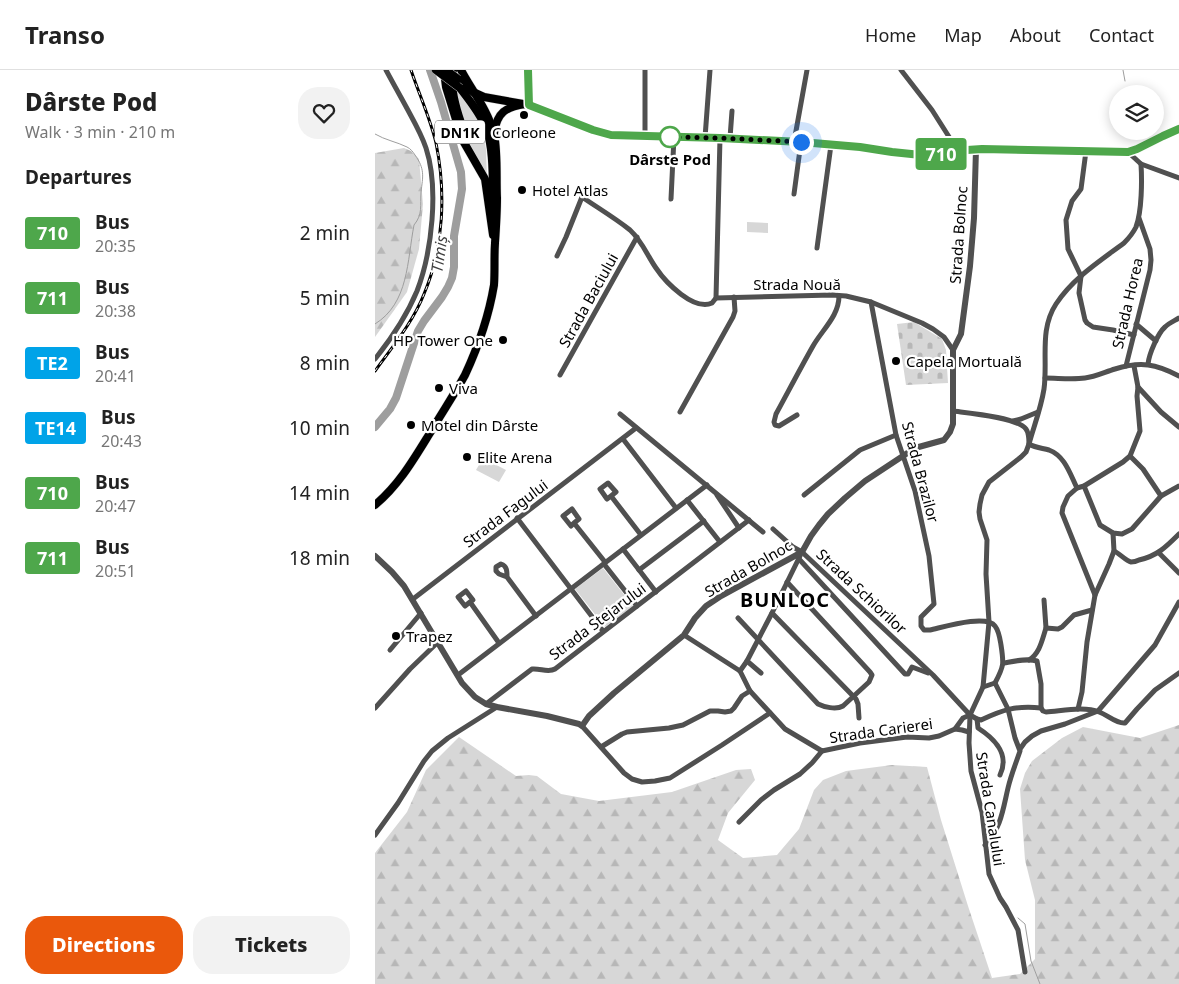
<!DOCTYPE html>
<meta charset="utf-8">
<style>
:root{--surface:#fff;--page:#f2f2f2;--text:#222;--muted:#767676;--line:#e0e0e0;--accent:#ea580c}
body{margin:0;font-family:"Noto Sans",sans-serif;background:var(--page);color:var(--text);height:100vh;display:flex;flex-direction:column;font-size:19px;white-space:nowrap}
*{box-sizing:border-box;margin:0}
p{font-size:16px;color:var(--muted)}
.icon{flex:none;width:28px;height:28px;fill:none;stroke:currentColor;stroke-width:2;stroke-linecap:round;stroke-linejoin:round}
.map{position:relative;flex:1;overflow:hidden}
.drawer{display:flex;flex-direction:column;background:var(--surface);width:375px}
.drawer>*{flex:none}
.badge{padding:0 10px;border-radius:4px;font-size:18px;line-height:32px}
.buttons{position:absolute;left:734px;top:15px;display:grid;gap:10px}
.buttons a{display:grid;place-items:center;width:55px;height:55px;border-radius:50%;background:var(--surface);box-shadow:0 2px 12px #0003;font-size:25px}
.you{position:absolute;width:25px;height:25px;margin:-12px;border:4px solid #fff;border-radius:50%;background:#1a73e8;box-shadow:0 0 0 8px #1a73e833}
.map>.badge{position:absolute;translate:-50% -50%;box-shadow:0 0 0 2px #fff}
h2{padding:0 25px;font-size:19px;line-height:45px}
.round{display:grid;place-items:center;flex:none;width:52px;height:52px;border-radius:20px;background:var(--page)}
.summary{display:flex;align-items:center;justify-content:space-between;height:85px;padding:0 25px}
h1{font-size:24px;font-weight:800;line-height:38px}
.primary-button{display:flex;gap:10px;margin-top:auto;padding:10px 25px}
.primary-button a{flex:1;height:58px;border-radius:20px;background:var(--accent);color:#fff;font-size:20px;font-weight:800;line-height:58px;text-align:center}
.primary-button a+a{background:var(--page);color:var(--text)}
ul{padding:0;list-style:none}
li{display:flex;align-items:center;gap:15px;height:65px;padding:0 25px}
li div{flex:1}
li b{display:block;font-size:19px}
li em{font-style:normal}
li .badge{min-width:55px;font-weight:700;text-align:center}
header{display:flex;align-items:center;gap:30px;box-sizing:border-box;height:70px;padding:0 25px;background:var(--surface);border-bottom:1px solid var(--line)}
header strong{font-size:24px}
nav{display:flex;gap:28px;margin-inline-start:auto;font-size:18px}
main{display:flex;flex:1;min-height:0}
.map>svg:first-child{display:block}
.green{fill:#d7d7d7}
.forest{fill:url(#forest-firs)}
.cemetery{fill:url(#cemetery-stones)}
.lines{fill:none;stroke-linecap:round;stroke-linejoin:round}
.stream{stroke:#9e9e9e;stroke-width:1}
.river{stroke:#9e9e9e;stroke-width:8}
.primary-casing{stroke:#dbdbdb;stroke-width:9}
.trunk-casing{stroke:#dbdbdb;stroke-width:9}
.minor{stroke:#505050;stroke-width:5}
.tertiary{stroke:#505050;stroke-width:6}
.secondary{stroke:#1d1d1d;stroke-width:7}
.primary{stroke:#000;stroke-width:8}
.trunk{stroke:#000;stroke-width:8}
.rail-casing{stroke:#000;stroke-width:3}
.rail{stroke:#fff;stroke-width:1;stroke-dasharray:4;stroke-linecap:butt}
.primary-bridge-casing{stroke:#dbdbdb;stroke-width:9;stroke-linecap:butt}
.primary-bridge{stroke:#000;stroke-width:8}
.line-casing{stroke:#fff;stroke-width:11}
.line{stroke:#4ea74b;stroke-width:8}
.walk{stroke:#000;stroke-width:5;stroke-dasharray:0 9}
.poi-dot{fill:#000;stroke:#fff;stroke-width:2}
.stop-dot{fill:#fff;stroke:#4ea74b;stroke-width:2.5}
.labels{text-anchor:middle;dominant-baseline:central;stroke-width:4.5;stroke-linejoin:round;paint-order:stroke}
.shield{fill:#fff;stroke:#4c4c4c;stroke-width:1}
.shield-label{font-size:14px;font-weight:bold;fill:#000}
.poi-label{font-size:15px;fill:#000;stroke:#fff;text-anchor:start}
.stop-label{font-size:15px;font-weight:bold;fill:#000;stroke:#fff}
.street-label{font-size:15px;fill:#000;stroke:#fff}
.water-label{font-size:16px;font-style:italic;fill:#3f3f3f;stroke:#fff}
.district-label{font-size:20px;font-weight:bold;letter-spacing:1px;fill:#000;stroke:#fff}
</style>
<header>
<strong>Transo</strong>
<nav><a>Home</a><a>Map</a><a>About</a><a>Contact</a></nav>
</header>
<main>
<section class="drawer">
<div class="summary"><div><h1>Dârste Pod</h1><p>Walk · 3 min · 210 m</p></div><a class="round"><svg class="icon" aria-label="heart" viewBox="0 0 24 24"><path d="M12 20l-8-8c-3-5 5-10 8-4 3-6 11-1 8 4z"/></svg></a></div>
<h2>Departures</h2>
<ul>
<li><span class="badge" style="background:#4ea74b;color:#fff">710</span><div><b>Bus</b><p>20:35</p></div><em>2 min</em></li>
<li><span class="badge" style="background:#4ea74b;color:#fff">711</span><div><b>Bus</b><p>20:38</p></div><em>5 min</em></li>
<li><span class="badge" style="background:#00a3e8;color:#fff">TE2</span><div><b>Bus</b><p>20:41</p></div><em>8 min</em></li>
<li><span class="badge" style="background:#00a3e8;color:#fff">TE14</span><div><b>Bus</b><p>20:43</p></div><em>10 min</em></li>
<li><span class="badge" style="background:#4ea74b;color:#fff">710</span><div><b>Bus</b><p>20:47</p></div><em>14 min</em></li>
<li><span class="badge" style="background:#4ea74b;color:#fff">711</span><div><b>Bus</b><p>20:51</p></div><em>18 min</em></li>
</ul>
<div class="primary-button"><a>Directions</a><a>Tickets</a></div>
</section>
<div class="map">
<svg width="804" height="914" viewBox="0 0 804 914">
<defs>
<pattern id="forest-firs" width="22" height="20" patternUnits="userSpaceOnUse" patternTransform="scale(1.25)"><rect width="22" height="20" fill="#d7d7d7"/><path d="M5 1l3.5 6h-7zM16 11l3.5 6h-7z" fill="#b7b7b7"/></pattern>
<pattern id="cemetery-stones" width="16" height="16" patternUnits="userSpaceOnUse" patternTransform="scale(1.25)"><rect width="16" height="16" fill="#d7d7d7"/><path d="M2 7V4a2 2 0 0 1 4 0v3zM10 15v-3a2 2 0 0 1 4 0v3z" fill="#b7b7b7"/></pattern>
</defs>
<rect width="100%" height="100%" fill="#fff"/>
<g class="green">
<path d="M84 22C93 33 105 44 103 59L99 62 92 60 90 57 81 24Z"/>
<path d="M108 63 111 79 112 109 89 67Z"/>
<path d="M372 152 393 153V163L372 162Z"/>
<path d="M108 388 131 400 124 412 101 400Z"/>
<path d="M228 498 258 536 230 557 200 519Z"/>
</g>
<g class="forest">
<path d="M29 78 36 81 44 89 48 134 44 179 32 222 0 267V83Z"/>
<path d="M804 655V914H0V783L32 742 51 700 84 667 141 706 154 705 162 706 186 724 224 731 297 722 361 700 376 699 380 710 353 743 343 770 368 788 402 785 424 759 439 720 448 710 471 701 517 695 552 697 566 750 593 836 617 908 645 904 660 889V830L650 790 645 719 650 703 657 691 687 668 708 657 765 668Z"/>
</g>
<path class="cemetery" d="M539 252 567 269 571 280 573 313 531 315 522 254Z"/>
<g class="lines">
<g class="stream">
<path d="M748 0 750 11"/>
<path d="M0 64C10 70 22 72 32 77 36 79 38 82 40 85 50 99 48 106 46 122 45 136 48 144 39 155 32 191 34 233 0 254"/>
<path d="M643 848 650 854 656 891 665 914"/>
</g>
<path class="river" d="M0 357 15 339 21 328 43 261 49 251 67 227 73 217 77 208 79 197V166L87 119 86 102 66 32 55 0"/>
<g class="primary-casing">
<g id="primary">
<path d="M78 0C74 18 83 45 89 61 94 69 101 69 107 63L108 53"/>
<path d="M83 9 98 22 109 27 154 35 153 0"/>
<path d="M85 18C95 31 105 43 111 58 120 80 117 123 119 148"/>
</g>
</g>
<g class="trunk-casing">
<g id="trunk">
<path d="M69 1 71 17 87 69 110 109 118 165"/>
<path d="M119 63C122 42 131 37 150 34"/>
<path d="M0 435C24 415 39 389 55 363 66 344 79 325 90 305 103 277 114 245 119 215 120 201 119 187 120 173 121 158 122 143 122 128 121 107 123 84 119 64 113 40 97 21 86 0"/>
</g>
</g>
<g class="minor">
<path d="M270 0V66"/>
<path d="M526 0 557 40 583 81"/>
<path d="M330 68 335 0"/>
<path d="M355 68 357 41"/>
<path d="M419 72 432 0"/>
<path d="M753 82 766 94 804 108"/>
<path d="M419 124 426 72"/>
<path d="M296 129 299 67"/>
<path d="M442 178 456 75"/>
<path d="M182 186 191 167 207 127C223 138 240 148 255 160 267 171 272 185 281 198 291 213 319 241 337 233L341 228 345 68"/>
<path d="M706 206 693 179 691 150 697 131 706 119 711 81"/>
<path d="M706 206 704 223 710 250 712 253 718 257 738 260 759 265"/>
<path d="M341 228 457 225 471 226 496 232 547 253 558 259 569 267 578 280"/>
<path d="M496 232 521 365 540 421 554 486 559 534 546 547V556L549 560H555C569 557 611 544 620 556 624 561 625 569 626 575 629 594 629 596 620 613L608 617"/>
<path d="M761 254 781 271"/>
<path d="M0 289C16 269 32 245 42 221 57 182 64 118 51 78 47 66 41 55 35 44 27 29 19 15 11 0"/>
<path d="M773 294C774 284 783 263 790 257 794 253 799 251 804 248"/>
<path d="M751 296 775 200 776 190 775 179 764 148"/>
<path d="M759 296 763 317 786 342 804 357"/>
<path d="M185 305 262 167"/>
<path d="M670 308C683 308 697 310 710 308 720 307 730 302 740 299 766 291 781 294 804 306"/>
<path d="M578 341C593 343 642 347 651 359 654 363 654 369 654 374 661 378 667 378 674 380 690 386 695 404 702 418"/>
<path d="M305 342 358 247 360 241 359 227"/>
<path d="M245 344 388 462"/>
<path d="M422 345 404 356 400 355 399 352 401 344C413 322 425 299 438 276 447 260 464 246 464 226"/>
<path d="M638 351 646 349 663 342"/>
<path d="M248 369 301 438"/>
<path d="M755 386 768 399 786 426"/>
<path d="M709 416 725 455 738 463 747 464 757 459 786 426 804 416"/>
<path d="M342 425 364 458"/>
<path d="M429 425 485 380 521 365"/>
<path d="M236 426 232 429 225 419 233 413 241 422 236 426 266 465"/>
<path d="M312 430 345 472"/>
<path d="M142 448 228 561"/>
<path d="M199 453 196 456 188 446 197 439 204 449 199 453 230 492"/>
<path d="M398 459 418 477 427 482 558 605 595 645 602 649 606 650C627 640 642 635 666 638L668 641 671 642C687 641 709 636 724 642 733 645 741 654 750 653L762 639 780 620 804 603"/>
<path d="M248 479 281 522"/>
<path d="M739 481C744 483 751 491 756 492 757 492 762 491 764 490 782 486 791 477 804 464"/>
<path d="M784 483 804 503"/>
<path d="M424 489 530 604H533L537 597 553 603"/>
<path d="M229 494 262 536"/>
<path d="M264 500 329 451"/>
<path d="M132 507 124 504 121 501V497L126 494C132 496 132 501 132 507L161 546"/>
<path d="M720 525 687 443 688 437 693 426 702 418 709 416 748 392 755 386 765 361 762 326 763 317"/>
<path d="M38 529 261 358"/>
<path d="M669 530 671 558"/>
<path d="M95 532 90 536 83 527 91 521 98 530 95 532 124 573"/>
<path d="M397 543 481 629 483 634 484 648"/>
<path d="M363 548 443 634C449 637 461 640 468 636L494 612 497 605 495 602 412 512"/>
<path d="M309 565 365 601"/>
<path d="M15 580 46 543"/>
<path d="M654 590C665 583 667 570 671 558L683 559 687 557 699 545 717 540"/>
<path d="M372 591 386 603"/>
<path d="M629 593C640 591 652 588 662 591L666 614V638"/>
<path d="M365 601 375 621 410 659 447 681 485 673 532 667 554 668 564 666 580 659 588 648 595 645"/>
<path d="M365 601 372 591 397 543 425 486"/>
<path d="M83 605 332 415"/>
<path d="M111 634 157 599C165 598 173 603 180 599L374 450"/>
<path d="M0 638 35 599 63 572"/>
<path d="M703 639 707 622 712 572 720 525 734 494 739 481 738 463"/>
<path d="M602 649 603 658C620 669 635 684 625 705"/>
<path d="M207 656 249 703 257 709 267 712 280 711 295 708 347 675 395 643"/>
<path d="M580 659 587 660 594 662"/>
<path d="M226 677 247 664 252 662 294 658 308 655 335 641H343L350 642 356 641 359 638 367 626 375 621"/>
<path d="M645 679 650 672 657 666 666 661 690 654 723 641 780 575 804 532"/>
<path d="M364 752 386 730 399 720 425 704 437 693 447 681"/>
<path d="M0 765 23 733 49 691 57 681 73 668 122 637"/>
<path d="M610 775C626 759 628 739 633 718 636 705 641 693 645 681L640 668 633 639 620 613"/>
<path d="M650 902 643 860 631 837 625 828 614 804 607 742 596 701 594 673 595 645 608 617 614 552 611 504 612 470 605 449 604 442 605 434 607 425 614 412 646 387 651 382 654 374C659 356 666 338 669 319 673 290 664 260 681 234 698 208 725 191 749 173 754 168 758 163 761 157 767 141 767 110 766 94"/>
</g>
<path class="tertiary" d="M0 486 17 502 29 516 87 613 100 627 111 634 122 637 172 646 204 654 207 656 214 646 239 623 309 565 320 548 331 536 346 526 427 482 436 466 444 455 453 444 470 428 490 411 540 378 569 370 575 362 578 354V280L586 264 595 196 599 148 601 79"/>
<path class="secondary" d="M154 35 218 60 236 65 345 68 426 72 485 77 517 82 546 85 565 84 592 79H607L753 82C769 78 787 65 804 59"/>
<use href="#primary" class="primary"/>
<use href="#trunk" class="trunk"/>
<g class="rail-casing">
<path id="rail" d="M0 301C18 276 38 252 49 224 69 177 71 122 61 73 55 48 44 24 36 0"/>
</g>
<use href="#rail" class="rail"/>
<g class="primary-bridge-casing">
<g id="primary-bridge">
<path d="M61 0 85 18"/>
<path d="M71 0 83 9"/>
</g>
</g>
<use href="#primary-bridge" class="primary-bridge"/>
</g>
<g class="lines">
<g class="line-casing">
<path id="line" d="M153 0 154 35 218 60 236 65 345 68 426 72 485 77 517 82 546 85 565 84 592 80 607 79 753 82 762 79 788 66 804 59"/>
</g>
<use href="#line" class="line"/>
<path class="walk" d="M295 67 345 68 426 72"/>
</g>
<g class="poi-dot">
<circle cx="149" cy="45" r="5"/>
<circle cx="147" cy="120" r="5"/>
<circle cx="128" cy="270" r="5"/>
<circle cx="521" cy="291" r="5"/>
<circle cx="64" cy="318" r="5"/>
<circle cx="36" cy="355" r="5"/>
<circle cx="92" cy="387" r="5"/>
<circle cx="21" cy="566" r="5"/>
</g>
<circle class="stop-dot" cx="295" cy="67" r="10"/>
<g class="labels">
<rect class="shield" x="60" y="50.5" width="50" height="23" rx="4"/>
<g class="shield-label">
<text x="85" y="62">DN1K</text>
</g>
<g class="poi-label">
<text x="149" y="62" text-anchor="middle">Corleone</text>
<text x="157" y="120">Hotel Atlas</text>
<text x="118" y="270" text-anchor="end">HP Tower One</text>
<text x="531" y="291">Capela Mortuală</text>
<text x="74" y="318">Viva</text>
<text x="46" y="355">Motel din Dârste</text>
<text x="102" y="387">Elite Arena</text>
<text x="31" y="566">Trapez</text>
</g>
<g class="stop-label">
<text x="295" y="89">Dârste Pod</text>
</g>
<g class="street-label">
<text transform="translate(583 165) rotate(-86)">Strada Bolnoc</text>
<text x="422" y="214">Strada Nouă</text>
<text transform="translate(213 230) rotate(-61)">Strada Baciului</text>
<text transform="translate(752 233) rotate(-77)">Strada Horea</text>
<text transform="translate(546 402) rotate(75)">Strada Brazilor</text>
<text transform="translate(130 443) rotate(-37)">Strada Fagului</text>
<text transform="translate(373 498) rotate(-30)">Strada Bolnoc</text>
<text transform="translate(487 521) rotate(43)">Strada Schiorilor</text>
<text transform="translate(222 551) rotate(-37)">Strada Stejarului</text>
<text transform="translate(506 660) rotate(-8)">Strada Carierei</text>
<text transform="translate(616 739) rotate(81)">Strada Canalului</text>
</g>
<g class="water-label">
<text transform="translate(64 184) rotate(-82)">Timiș</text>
</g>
<g class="district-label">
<text x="410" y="529">BUNLOC</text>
</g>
</g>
</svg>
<div class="buttons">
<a><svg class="icon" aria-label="layers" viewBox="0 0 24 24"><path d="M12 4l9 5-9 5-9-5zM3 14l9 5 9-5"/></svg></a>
</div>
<div class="you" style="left:426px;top:72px"></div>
<b class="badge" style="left:566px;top:84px;background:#4ea74b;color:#fff">710</b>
</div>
</main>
